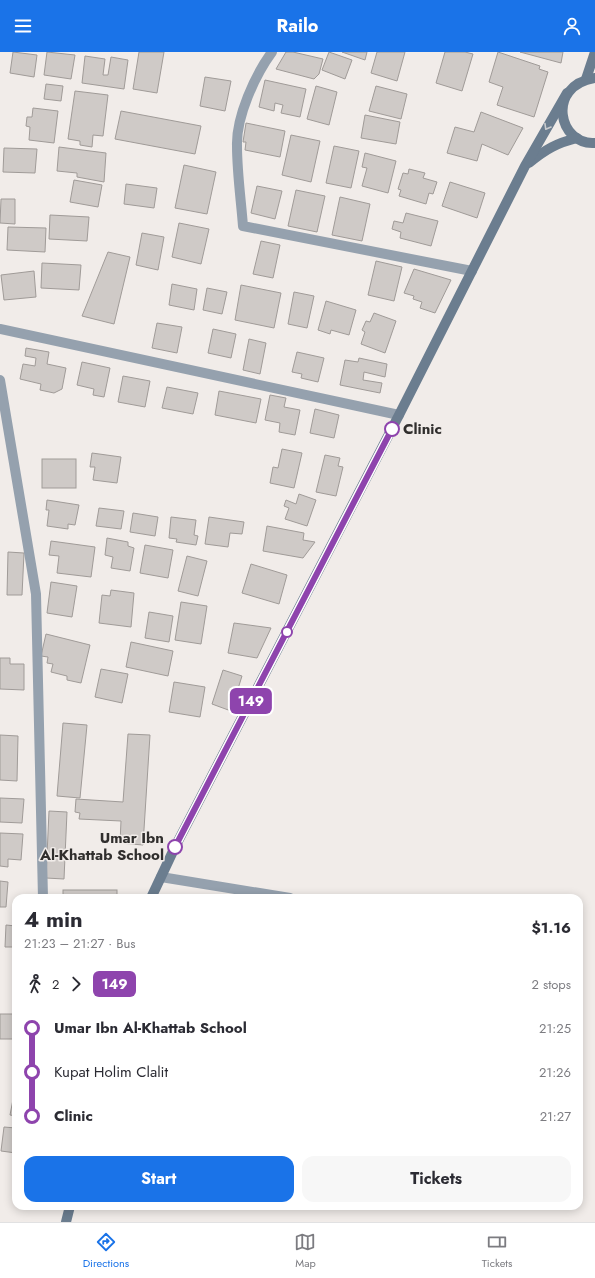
<!DOCTYPE html>
<meta charset="utf-8">
<style>
:root{--surface:#fff;--page:#f7f7f7;--text:#2b2b33;--muted:#7c7c81;--line:#e1e1e2;--accent:#1a73e8}
body{margin:0;font-family:Jost,sans-serif;background:var(--page);color:var(--text);height:100vh;display:flex;flex-direction:column;font-size:15px;white-space:nowrap}
*{box-sizing:border-box;margin:0}
p{font-size:13px;color:var(--muted)}
.icon{flex:none;width:22px;height:22px;fill:none;stroke:currentColor;stroke-width:2;stroke-linecap:round;stroke-linejoin:round}
.map{position:relative;flex:1;overflow:hidden}
.panel{position:absolute;left:12px;top:842px;width:571px;height:316px;display:flex;flex-direction:column;background:var(--surface);border-radius:12px;box-shadow:0 2px 10px #0003}
.panel>*{flex:none}
.badge{padding:0 8px;border-radius:6px;font-size:14px;line-height:26px}
.map>.badge{position:absolute;translate:-50% -50%;box-shadow:0 0 0 2px #fff}
.legs{display:flex;align-items:center;gap:6px;height:44px;padding:0 12px;font-size:13px}
.legs p{margin-inline-start:auto}
.summary{display:flex;align-items:center;justify-content:space-between;height:68px;padding:0 12px}
h1{font-size:22px;font-weight:700;line-height:30px}
.primary-button{display:flex;gap:8px;margin-top:auto;padding:8px 12px}
.primary-button a{flex:1;height:46px;border-radius:12px;background:var(--accent);color:#fff;font-size:16px;font-weight:700;line-height:46px;text-align:center}
.primary-button a+a{background:var(--page);color:var(--text)}
ul{padding:0 12px;list-style:none}
li{display:flex;align-items:center;gap:14px;height:44px;font-size:15px}
li i{display:grid;place-items:center;width:6px;height:100%;margin:0 5px;background:currentColor}
li i::after{content:'';width:10px;height:10px;margin:-5px;border:3px solid;border-radius:50%;background:var(--surface)}
li p{margin-inline-start:auto}
li:first-child i{background:linear-gradient(#0000 50%,currentColor 0)}
li:last-child i{background:linear-gradient(currentColor 50%,#0000 0)}
header{display:flex;justify-content:space-between;align-items:center;height:52px;padding:0 12px;background:var(--accent);color:#fff;font-size:18px;font-weight:700}
.menu{display:flex;justify-content:space-around;align-items:center;height:56px;border-top:1px solid var(--line);background:var(--surface);font-size:11px;color:var(--muted)}
.menu a{display:grid;justify-items:center;gap:2px}
.menu .on{color:var(--accent)}
.map>svg:first-child{display:block}
.building{fill:#cfcac7;stroke:#a09b98}
.lines{fill:none;stroke-linecap:round;stroke-linejoin:round}
.street{stroke:#95a1ae;stroke-width:10}
.secondary{stroke:#6b7d8f;stroke-width:10}
.oneway{stroke:#c9cbce}
.line-1-casing{stroke:#fff;stroke-width:9}
.line-1{stroke:#8e44ad;stroke-width:6}
.stop-1-dot{fill:#fff;stroke:#8e44ad;stroke-width:2}
.labels{text-anchor:middle;dominant-baseline:central;stroke-width:3;stroke-linejoin:round;paint-order:stroke}
.stop-label{font-size:15px;font-weight:bold;fill:#302e2d;stroke:#f1ece9;text-anchor:start}
</style>
<header><svg class="icon" aria-label="menu" viewBox="0 0 24 24"><path d="M4 6h16M4 12h16M4 18h16"/></svg>Railo<svg class="icon" aria-label="person" viewBox="0 0 24 24"><circle cx="12" cy="8" r="4"/><path d="M4 21q1-7 8-7t8 7"/></svg></header>
<div class="map">
<svg width="595" height="1170" viewBox="0 0 595 1170">
<rect width="100%" height="100%" fill="#f1ece9"/>
<g class="building">
<path d="M13 0 37 3 34 25 10 21Z"/>
<path d="M47 0 75 3 71 27 44 23Z"/>
<path d="M139 0H164L157 41 133 37Z"/>
<path d="M286 0H293L323 7 319 22 314 27 276 17Z"/>
<path d="M329 0 352 8 345 27 322 18Z"/>
<path d="M342 0H367L365 8Z"/>
<path d="M377 0H405L397 29 371 21Z"/>
<path d="M445 0H465L473 2 462 39 436 31Z"/>
<path d="M498 0 540 14 539 17 548 20 534 65 497 53 503 35 489 30Z"/>
<path d="M520 0H563L561 11Z"/>
<path d="M85 4 105 7 103 23H108L111 5 128 8 124 37 82 31Z"/>
<path d="M205 25 231 29 225 59 200 54Z"/>
<path d="M265 28 306 37 300 65 281 61 283 53 275 51 274 59 259 55Z"/>
<path d="M46 32 63 34 61 49 44 47Z"/>
<path d="M316 34 337 40 329 73 307 67Z"/>
<path d="M376 34 407 42 401 67 369 59Z"/>
<path d="M75 39 108 43 103 84 93 83 92 95 80 93V89L68 87Z"/>
<path d="M33 56 58 59 54 91 29 88 30 75 26 74 27 65H32Z"/>
<path d="M121 59 201 74 195 102 115 87Z"/>
<path d="M481 60 523 76 508 103 482 92 477 109 447 101 455 75 474 80Z"/>
<path d="M365 63 400 70 396 92 361 86Z"/>
<path d="M246 71 285 79 280 105 245 98 246 90H243Z"/>
<path d="M291 83 320 89 311 130 282 123Z"/>
<path d="M334 94 359 99 351 136 326 131Z"/>
<path d="M59 95 106 101 104 130 77 125V121L57 119Z"/>
<path d="M4 96 37 97 35 121 3 120Z"/>
<path d="M365 101 396 109 388 141 362 134 367 116 362 115Z"/>
<path d="M184 113 216 120 207 162 175 156Z"/>
<path d="M409 117 425 121 423 126 437 130 433 142 429 141 426 152 399 144 401 138 398 137 403 121 408 122Z"/>
<path d="M74 128 102 133 98 155 70 150Z"/>
<path d="M450 130 485 141 477 166 442 154Z"/>
<path d="M126 132 157 136 154 156 124 152Z"/>
<path d="M257 134 282 139 275 167 251 161Z"/>
<path d="M296 138 325 144 317 180 288 174Z"/>
<path d="M340 145 370 152 362 189 332 183Z"/>
<path d="M1 147H15V172L0 171Z"/>
<path d="M406 161 438 169 431 194 400 186 401 180 392 177 394 169 403 171Z"/>
<path d="M50 163 89 165 87 189 49 187Z"/>
<path d="M179 171 209 177 201 212 172 205Z"/>
<path d="M8 175 46 176 45 200 7 198Z"/>
<path d="M142 181 164 185 158 218 136 213Z"/>
<path d="M261 189 280 193 273 226 253 222Z"/>
<path d="M108 200 130 205 114 272 82 264Z"/>
<path d="M376 209 402 215 394 249 368 243Z"/>
<path d="M42 211 81 213 79 238 41 236Z"/>
<path d="M414 217 451 228 435 261 420 256 422 250 413 247 414 244 404 241Z"/>
<path d="M34 219 36 245 4 248 1 223Z"/>
<path d="M172 232 197 237 194 258 169 253Z"/>
<path d="M241 233 281 241 274 276 235 268Z"/>
<path d="M207 236 227 240 222 262 203 258Z"/>
<path d="M294 240 314 244 307 276 288 272Z"/>
<path d="M326 249 356 258 349 283 331 278 330 282 318 278Z"/>
<path d="M374 261 396 269 385 301 361 292 365 280 362 278 366 269 370 270Z"/>
<path d="M157 271 182 275 177 301 152 296Z"/>
<path d="M213 277 236 282 231 306 208 301Z"/>
<path d="M249 287 266 291 260 322 243 318Z"/>
<path d="M26 296 49 300 47 312 66 316 62 337 54 341 40 338 41 332 20 327 23 312 35 314 36 306 25 304Z"/>
<path d="M297 300 324 306 318 330 301 326 302 322 292 320Z"/>
<path d="M359 306 387 312 385 325 364 320 363 328 382 331 380 341 340 333 345 308 358 310Z"/>
<path d="M82 310 110 316 104 345 93 343 94 337 77 333Z"/>
<path d="M123 324 150 329 145 355 118 350Z"/>
<path d="M167 335 198 341 193 362 162 356Z"/>
<path d="M219 339 261 347 256 371 215 363Z"/>
<path d="M270 343 286 346 284 355 300 358 295 383 279 380 280 371 265 368Z"/>
<path d="M315 357 339 363 334 386 310 381Z"/>
<path d="M282 397 302 401 294 436 270 431 273 415 278 416Z"/>
<path d="M92 401 121 405 117 431 93 428 95 415H90Z"/>
<path d="M325 403 340 406 338 414 343 415 336 444 316 440Z"/>
<rect x="42" y="407" width="34" height="29"/>
<path d="M299 442 316 448 307 474 285 467 289 456 284 454 286 448 296 452Z"/>
<path d="M47 448 79 453 75 473 68 472V477L47 474 49 458H46Z"/>
<path d="M99 456 124 459 121 477 96 474Z"/>
<path d="M133 461 158 465 155 484 130 480Z"/>
<path d="M171 465 196 468 194 483 198 484 196 493 176 490 177 487 169 486Z"/>
<path d="M209 465 244 470 242 482 230 481 228 495 205 492Z"/>
<path d="M267 474 304 481 303 488 315 490 303 506 263 499Z"/>
<path d="M107 486 128 490V494L134 496 130 519 111 516 113 505 105 503Z"/>
<path d="M51 489 95 495 91 525 57 521 59 504 49 503Z"/>
<path d="M145 493 173 498 168 526 140 521Z"/>
<path d="M8 500 24 501 22 543H7Z"/>
<path d="M187 504 207 509 198 544 178 539Z"/>
<path d="M251 512 287 523 279 552 242 541Z"/>
<path d="M51 530 77 534 72 565 47 561Z"/>
<path d="M111 538 134 541 131 575 99 571 102 543 110 544Z"/>
<path d="M181 550 207 554 201 592 175 588Z"/>
<path d="M149 560 173 564 169 590 145 586Z"/>
<path d="M234 571 271 576 257 606 228 601Z"/>
<path d="M46 582 90 593 81 631 67 628V624L51 620 53 612 47 611 48 605 41 604Z"/>
<path d="M131 590 173 599 168 624 126 615Z"/>
<path d="M0 606H10V612H24V638L0 637Z"/>
<path d="M101 617 128 622 122 651 95 645Z"/>
<path d="M223 618 242 624 231 659 212 652Z"/>
<path d="M174 630 205 635 200 665 169 660Z"/>
<path d="M63 671 87 673 80 746 57 744Z"/>
<path d="M128 682 150 683 143 793 120 791 121 769 79 767 80 761 75 760 76 747 123 750Z"/>
<path d="M0 683 18 684 17 729 0 728Z"/>
<path d="M0 746 24 747 22 771 0 770Z"/>
<path d="M49 759 67 760 64 827 46 826Z"/>
<path d="M0 781 23 782 21 808 8 807V815L0 814Z"/>
<path d="M0 829 8 830 6 855H0Z"/>
<rect x="63" y="838" width="54" height="8"/>
<path d="M6 873 16 874V895H5Z"/>
<path d="M0 962H15L14 987H0Z"/>
<path d="M16 1032V1064L10 1063Z"/>
<path d="M4 1075 16 1076V1101L1 1099Z"/>
</g>
<g class="lines">
<g class="street">
<path d="M272 0C255 23 236 65 237 94 237 120 241 148 243 174L472 219"/>
<path d="M0 277 399 363"/>
<path d="M0 328 36 542 43 846"/>
<path d="M161 825 290 846"/>
</g>
<g class="secondary">
<path d="M595 26C545 34 559 94 595 91"/>
<path d="M586 27 595 0"/>
<path d="M529 111C546 97 557 91 577 86"/>
<path d="M151 846 175 795 399 363 525 114 567 41"/>
<path d="M66 1170 70 1154"/>
</g>
</g>
<defs><path id="oneway-chevron" d="M-2-3.5L2.5 0L-2 3.5" fill="none" stroke-width="1.6" stroke-linecap="round" stroke-linejoin="round"/></defs>
<use class="oneway" href="#oneway-chevron" transform="translate(547 75) rotate(120)"/>
<g class="lines">
<g class="line-1-casing">
<path id="line-1" d="M175 795 392 377"/>
</g>
<use href="#line-1" class="line-1"/>
</g>
<g class="stop-1-dot">
<circle cx="392" cy="377" r="7"/>
<circle cx="287" cy="580" r="5"/>
<circle cx="175" cy="795" r="7"/>
</g>
<g class="labels">
<g class="stop-label">
<text x="403" y="377">Clinic</text>
<text x="164" y="786" text-anchor="end">Umar Ibn<tspan x="164" dy="17">Al-Khattab School</tspan></text>
</g>
</g>
</svg>
<b class="badge" style="left:251px;top:649px;background:#8e44ad;color:#fff">149</b>
<section class="panel">
<div class="summary"><div><h1>4 min</h1><p>21:23 – 21:27 · Bus</p></div><b>$1.16</b></div>
<div class="legs"><svg class="icon" aria-label="walk" viewBox="0 0 24 24"><circle cx="13" cy="4" r="2"/><path d="M13 8l-2 6 4 7M11 14l-3 7M7 12l3-4h3l4 4"/></svg>2<svg class="icon" aria-label="forward" viewBox="0 0 24 24"><path d="M9 5l7 7-7 7"/></svg><b class="badge" style="background:#8e44ad;color:#fff">149</b><p>2 stops</p></div>
<ul>
<li><i style="color:#8e44ad"></i><b>Umar Ibn Al-Khattab School</b><p>21:25</p></li>
<li><i style="color:#8e44ad"></i><span>Kupat Holim Clalit</span><p>21:26</p></li>
<li><i style="color:#8e44ad"></i><b>Clinic</b><p>21:27</p></li>
</ul>
<div class="primary-button"><a>Start</a><a>Tickets</a></div>
</section>
</div>
<nav class="menu">
<a class="on"><svg class="icon" aria-label="directions" viewBox="0 0 24 24"><path d="M12 3l9 9-9 9-9-9zM9 14v-3h6M13 9l2 2-2 2"/></svg>Directions</a>
<a><svg class="icon" aria-label="map" viewBox="0 0 24 24"><path d="M3 6l6-2 6 2 6-2v14l-6 2-6-2-6 2zM9 4v14M15 6v14"/></svg>Map</a>
<a><svg class="icon" aria-label="tickets" viewBox="0 0 24 24"><path d="M3 7h18v10H3zM15 7v10"/></svg>Tickets</a>
</nav>
